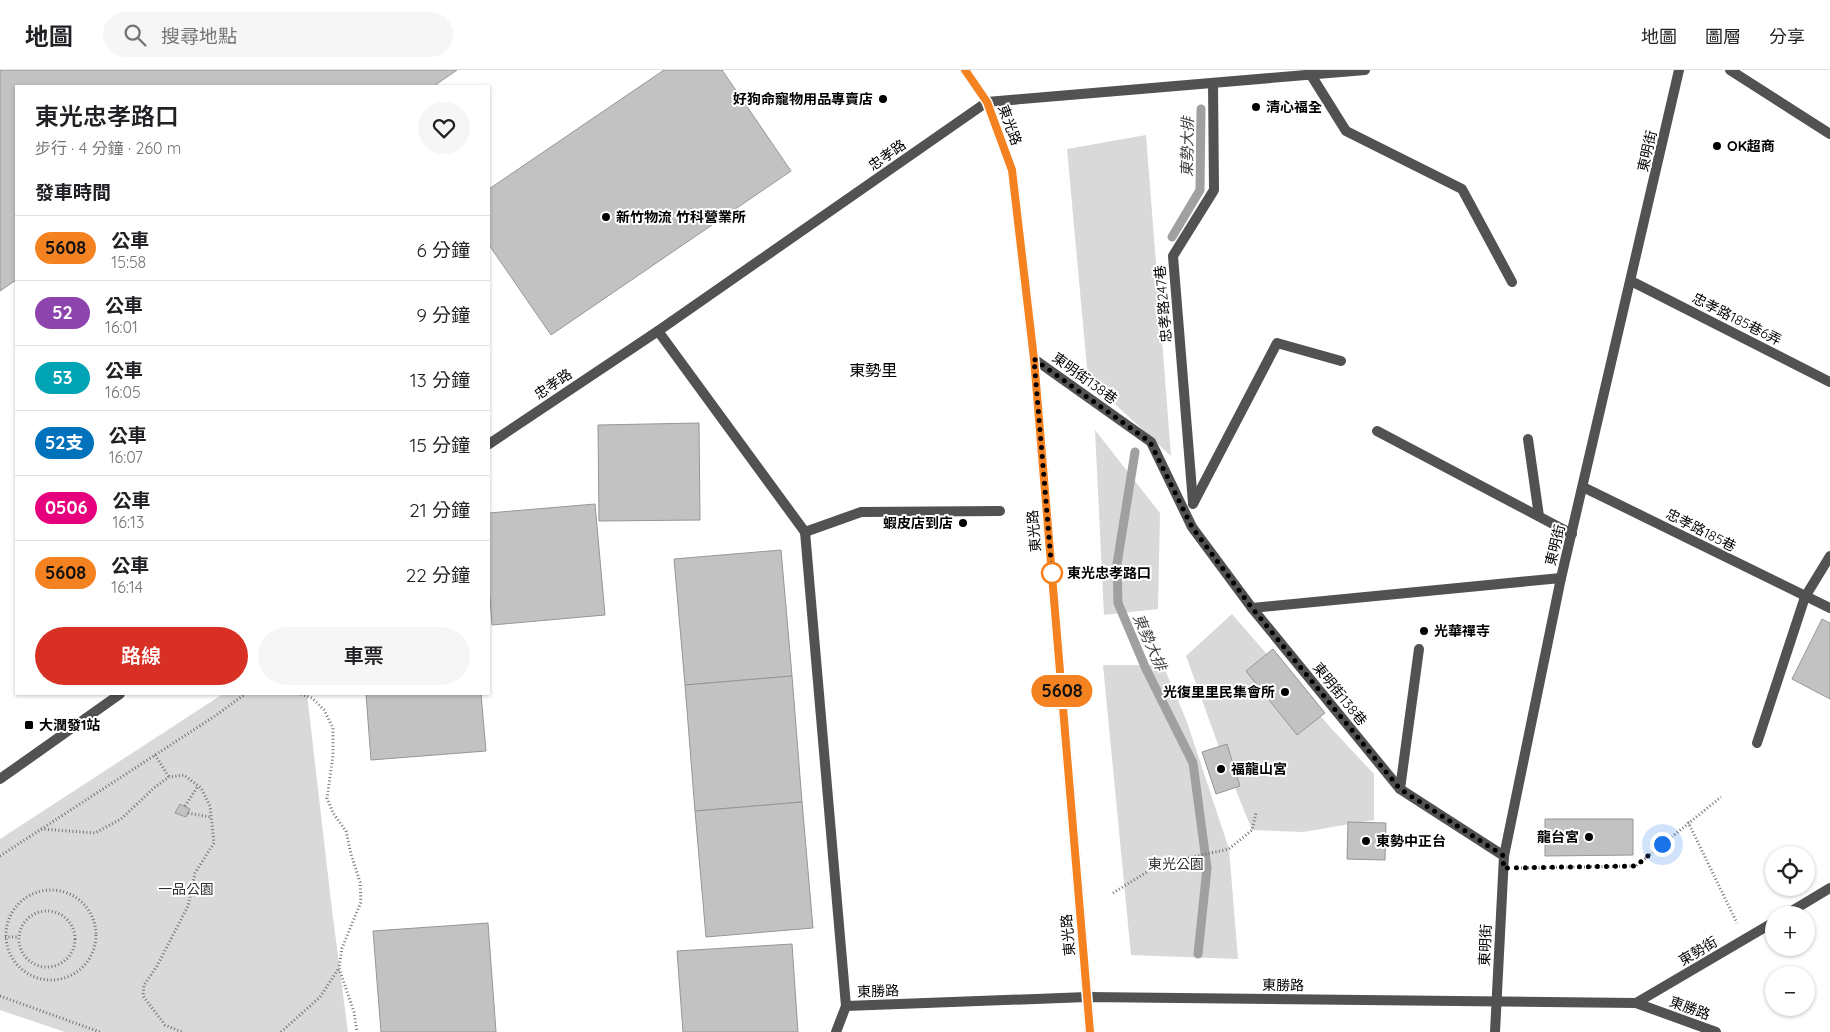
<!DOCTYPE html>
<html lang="zh-TW">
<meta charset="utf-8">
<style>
:root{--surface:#fff;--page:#f6f6f6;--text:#202124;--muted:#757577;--line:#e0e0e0;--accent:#d93025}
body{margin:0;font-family:Quicksand,"Noto Sans TC",sans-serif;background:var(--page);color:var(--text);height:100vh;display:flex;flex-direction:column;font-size:19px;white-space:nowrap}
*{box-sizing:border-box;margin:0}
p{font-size:16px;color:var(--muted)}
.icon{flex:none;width:28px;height:28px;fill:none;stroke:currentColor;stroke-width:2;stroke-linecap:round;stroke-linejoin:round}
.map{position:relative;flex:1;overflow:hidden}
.drawer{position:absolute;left:15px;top:15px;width:475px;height:610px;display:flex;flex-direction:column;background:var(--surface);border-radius:0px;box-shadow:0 1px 4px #0004}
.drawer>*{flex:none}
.badge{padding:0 10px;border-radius:16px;font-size:18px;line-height:32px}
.buttons{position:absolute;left:1765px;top:776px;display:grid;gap:10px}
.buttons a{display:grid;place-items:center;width:50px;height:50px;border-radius:50%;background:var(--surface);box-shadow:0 1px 4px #0004;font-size:25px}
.you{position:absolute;width:25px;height:25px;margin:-12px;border:4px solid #fff;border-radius:50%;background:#1a73e8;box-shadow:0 0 0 8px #1a73e833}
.map>.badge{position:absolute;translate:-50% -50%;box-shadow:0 0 0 2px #fff}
h2{padding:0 20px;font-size:19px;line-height:45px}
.round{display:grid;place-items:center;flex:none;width:52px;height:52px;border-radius:26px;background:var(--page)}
.headline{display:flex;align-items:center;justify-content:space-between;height:85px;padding:0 20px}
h1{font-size:24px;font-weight:600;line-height:38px}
.action{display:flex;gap:10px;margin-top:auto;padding:10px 20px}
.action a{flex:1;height:58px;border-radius:30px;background:var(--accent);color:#fff;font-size:20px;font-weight:600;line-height:58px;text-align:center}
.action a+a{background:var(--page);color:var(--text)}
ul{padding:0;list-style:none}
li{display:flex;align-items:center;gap:15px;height:65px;padding:0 20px;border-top:1px solid var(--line)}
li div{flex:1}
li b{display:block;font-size:19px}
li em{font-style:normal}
li .badge{min-width:55px;font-weight:700;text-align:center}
header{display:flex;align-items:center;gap:30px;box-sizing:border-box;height:70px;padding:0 25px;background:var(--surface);border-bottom:1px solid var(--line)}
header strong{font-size:24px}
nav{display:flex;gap:28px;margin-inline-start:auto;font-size:18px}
.search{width:350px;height:45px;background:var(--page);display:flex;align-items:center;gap:12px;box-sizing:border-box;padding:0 18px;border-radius:28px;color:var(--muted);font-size:19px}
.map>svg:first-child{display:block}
.green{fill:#d9d9d9}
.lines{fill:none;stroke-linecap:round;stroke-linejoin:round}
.stream{stroke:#a0a0a0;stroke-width:9}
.building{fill:#c2c2c2;stroke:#969696}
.path{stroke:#747474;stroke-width:3;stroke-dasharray:1 2.5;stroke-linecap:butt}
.service{stroke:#525252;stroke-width:10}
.minor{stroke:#525252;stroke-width:10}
.tertiary{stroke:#525252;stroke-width:10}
.line-casing{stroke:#fff;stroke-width:11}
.line{stroke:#f58220;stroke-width:8}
.walk{stroke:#000;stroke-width:5;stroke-dasharray:0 9}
.poi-dot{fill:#000;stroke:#fff;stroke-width:2}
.stop-dot{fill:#fff;stroke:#f58220;stroke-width:2.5}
.labels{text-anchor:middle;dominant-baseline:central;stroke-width:4;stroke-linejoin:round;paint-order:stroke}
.poi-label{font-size:14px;font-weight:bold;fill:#000;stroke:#fff;text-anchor:start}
.street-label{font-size:14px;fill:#000;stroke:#fff}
.stop-label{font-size:14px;font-weight:bold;fill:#000;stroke:#fff;text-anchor:start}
.park-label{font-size:14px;fill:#303030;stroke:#fff}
.water-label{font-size:15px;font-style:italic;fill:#414141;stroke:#fff}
.quarter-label{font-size:16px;fill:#000;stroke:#fff}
</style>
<header>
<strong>地圖</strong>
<div class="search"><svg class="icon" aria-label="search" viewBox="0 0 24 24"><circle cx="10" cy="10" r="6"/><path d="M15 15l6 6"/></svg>搜尋地點</div>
<nav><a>地圖</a><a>圖層</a><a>分享</a></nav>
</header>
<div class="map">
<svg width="1830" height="962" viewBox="0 0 1830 962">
<rect width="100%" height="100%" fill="#fff"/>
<g class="green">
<path d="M1146 65 1171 386 1088 309 1067 79Z"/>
<path d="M1095 360 1160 443 1158 539 1104 545Z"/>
<path d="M1232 544 1330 657 1374 704V750L1303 762 1252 760 1223 688 1186 586Z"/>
<path d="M1103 595H1163L1187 652 1229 779 1238 889 1131 885Z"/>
<path d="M223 624H307L332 840 348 962H65L0 940V769Z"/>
</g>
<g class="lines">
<g class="stream">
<path d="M1172 167 1200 120 1201 39"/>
<path d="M1135 382 1117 494 1118 533 1146 599 1193 693 1207 798 1198 884"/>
</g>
</g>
<g class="building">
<path d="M0 0H457L434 16H16V210L0 221Z"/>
<path d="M664 0H722L791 101 551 265 489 175V119Z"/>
<path d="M699 353 700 450 599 451 598 355Z"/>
<path d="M595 434 605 545 492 555 489 515V443Z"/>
<path d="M781 480 792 606 685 615 674 489Z"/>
<path d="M1822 549 1830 553V629L1792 609Z"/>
<path d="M1273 579 1325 643 1297 665 1246 601Z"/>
<path d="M792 606 802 732 695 741 685 615Z"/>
<path d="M366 624H481L486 681 371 690Z"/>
<path d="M1227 674 1240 716 1216 724 1202 682Z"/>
<path d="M802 732 813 858 706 867 695 741Z"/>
<path d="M180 734 190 739 186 747 175 743Z"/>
<path d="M1545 749H1633V785L1545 786Z"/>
<path d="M1348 752 1386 753 1385 790 1347 789Z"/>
<path d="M488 853 496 962H381L373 861Z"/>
<path d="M792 874 798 962H683L677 881Z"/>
</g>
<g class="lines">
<g class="path">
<path d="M301 624 312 628 324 640 333 658V686L327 728 333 743 346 761 351 784 360 812 361 832 342 878 339 898 354 942 357 962"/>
<path d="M155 685 169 707"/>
<path d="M185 736 198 716"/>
<path d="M188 743 210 747"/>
<path d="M1688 752 1737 853"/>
<path d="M41 759 95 763 121 749 155 717 169 707 184 705 201 718 210 736 214 773 195 803 188 836 157 896 144 915 143 926 165 955 182 962"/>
<path d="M0 786 215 646 245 624"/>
<path d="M1521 798 1636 796 1721 727"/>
<circle cx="51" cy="865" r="45"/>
<path d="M1113 823 1160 794 1229 779 1252 760 1256 743"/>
<circle cx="47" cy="869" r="28"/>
<path d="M5 867H19"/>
<path d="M0 926 100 962"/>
<path d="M281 962 320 927 339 898"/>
</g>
<g class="service">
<path d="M1311 0V5L1346 61 1462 119 1512 212"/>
<path d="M1631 211 1830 312"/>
<path d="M1034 289 1151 372 1192 457 1252 538 1400 719 1504 786"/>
<path d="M1377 361 1572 464"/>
<path d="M1528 369 1539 446"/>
<path d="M1583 417 1830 538"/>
<path d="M1193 433 1173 186 1214 120 1213 13"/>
<path d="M1193 434 1277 273 1341 291"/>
<path d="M805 462 861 442 1000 441"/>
<path d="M1252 538 1561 508"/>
<path d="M1757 673 1805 527 1830 486"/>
<path d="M1400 719 1419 579"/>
</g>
<g class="minor">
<path d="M658 261 805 462 846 936 836 962"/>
<path d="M1785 845 1830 818"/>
<path d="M1636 933 1774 852"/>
<path d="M846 936 1087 927 1636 933 1716 962"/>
<path d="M1495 962 1504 786 1561 508 1679 0"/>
</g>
<g class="tertiary">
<path d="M965 0 987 32 1012 100 1034 289 1090 962"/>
<path d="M1730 0 1830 64"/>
<path d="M489 374 658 261 987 32 1365 0"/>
<path d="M0 709 120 624"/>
</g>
</g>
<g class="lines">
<g class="line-casing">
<path id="line" d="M965 0 987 32 1012 100 1034 289 1090 962"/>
</g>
<use href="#line" class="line"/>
<path class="walk" d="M1052 503 1034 289 1150 372 1192 457 1252 538 1400 719 1504 786 1503 798 1636 796 1662 774"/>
</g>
<g class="poi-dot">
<circle cx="883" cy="29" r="5"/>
<circle cx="1256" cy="37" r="5"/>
<circle cx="1717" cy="76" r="5"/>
<circle cx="606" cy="147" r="5"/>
<circle cx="963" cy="453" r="5"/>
<circle cx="1424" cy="561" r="5"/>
<circle cx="1285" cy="622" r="5"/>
<rect x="24" y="650" width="10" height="10" rx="2.5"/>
<circle cx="1221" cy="699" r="5"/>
<circle cx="1589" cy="767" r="5"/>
<circle cx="1366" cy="771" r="5"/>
</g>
<circle class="stop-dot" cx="1052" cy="503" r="10"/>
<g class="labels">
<g class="poi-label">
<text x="873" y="29" text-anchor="end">好狗命寵物用品專賣店</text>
<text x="1266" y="37">清心福全</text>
<text x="1727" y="76">OK超商</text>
<text x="616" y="147">新竹物流 竹科營業所</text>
<text x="953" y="453" text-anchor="end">蝦皮店到店</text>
<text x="1434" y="561">光華禪寺</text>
<text x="1275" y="622" text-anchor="end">光復里里民集會所</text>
<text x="39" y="655">大潤發1站</text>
<text x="1231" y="699">福龍山宮</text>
<text x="1579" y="767" text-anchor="end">龍台宮</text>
<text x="1376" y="771">東勢中正台</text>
</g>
<g class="street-label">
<text transform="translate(1010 55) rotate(70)">東光路</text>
<text transform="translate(1647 81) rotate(-77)">東明街</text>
<text transform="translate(887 85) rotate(-35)">忠孝路</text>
<text transform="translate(1163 234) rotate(-95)">忠孝路247巷</text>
<text transform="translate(1737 249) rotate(27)">忠孝路185巷6弄</text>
<text transform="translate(1085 308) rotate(36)">東明街138巷</text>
<text transform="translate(553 314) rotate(-34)">忠孝路</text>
<text transform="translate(1701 460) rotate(27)">忠孝路185巷</text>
<text transform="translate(1034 461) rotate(-95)">東光路</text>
<text transform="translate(1555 475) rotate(-76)">東明街</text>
<text transform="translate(1340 624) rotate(51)">東明街138巷</text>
<text transform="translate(1068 865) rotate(-95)">東光路</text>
<text transform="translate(1485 875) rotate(-87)">東明街</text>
<text transform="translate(1698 881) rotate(-31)">東勢街</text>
<text transform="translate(1283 915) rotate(1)">東勝路</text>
<text transform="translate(878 921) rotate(-2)">東勝路</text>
<text transform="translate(1690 938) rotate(20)">東勝路</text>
</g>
<g class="stop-label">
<text x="1067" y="503">東光忠孝路口</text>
</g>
<g class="park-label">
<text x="1176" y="794">東光公園</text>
<text x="186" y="819">一品公園</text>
</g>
<g class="water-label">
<text transform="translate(1187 77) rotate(-89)">東勢大排</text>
<text transform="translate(1150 572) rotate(66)">東勢大排</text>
</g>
<g class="quarter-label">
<text x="873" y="300">東勢里</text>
</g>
</g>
</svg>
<div class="buttons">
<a><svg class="icon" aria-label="locate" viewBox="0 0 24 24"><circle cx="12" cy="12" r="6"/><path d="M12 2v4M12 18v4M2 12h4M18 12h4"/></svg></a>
<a>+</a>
<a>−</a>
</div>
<div class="you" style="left:1662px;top:774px"></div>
<b class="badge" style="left:1062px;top:621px;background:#f58220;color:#111">5608</b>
<section class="drawer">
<div class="headline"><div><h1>東光忠孝路口</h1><p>步行 · 4 分鐘 · 260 m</p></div><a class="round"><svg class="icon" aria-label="heart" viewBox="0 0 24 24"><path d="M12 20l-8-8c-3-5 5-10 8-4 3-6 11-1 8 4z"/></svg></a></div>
<h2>發車時間</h2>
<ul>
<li><span class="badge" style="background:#f58220;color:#111">5608</span><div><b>公車</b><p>15:58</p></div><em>6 分鐘</em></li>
<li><span class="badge" style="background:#8e44ad;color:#fff">52</span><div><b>公車</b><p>16:01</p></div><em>9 分鐘</em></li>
<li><span class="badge" style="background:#00a3b4;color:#fff">53</span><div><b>公車</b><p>16:05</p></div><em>13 分鐘</em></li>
<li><span class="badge" style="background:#0072bc;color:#fff">52支</span><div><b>公車</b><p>16:07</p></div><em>15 分鐘</em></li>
<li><span class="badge" style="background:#e6007e;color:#fff">0506</span><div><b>公車</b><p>16:13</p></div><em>21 分鐘</em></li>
<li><span class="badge" style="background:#f58220;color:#111">5608</span><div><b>公車</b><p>16:14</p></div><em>22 分鐘</em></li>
</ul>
<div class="action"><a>路線</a><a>車票</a></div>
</section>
</div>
